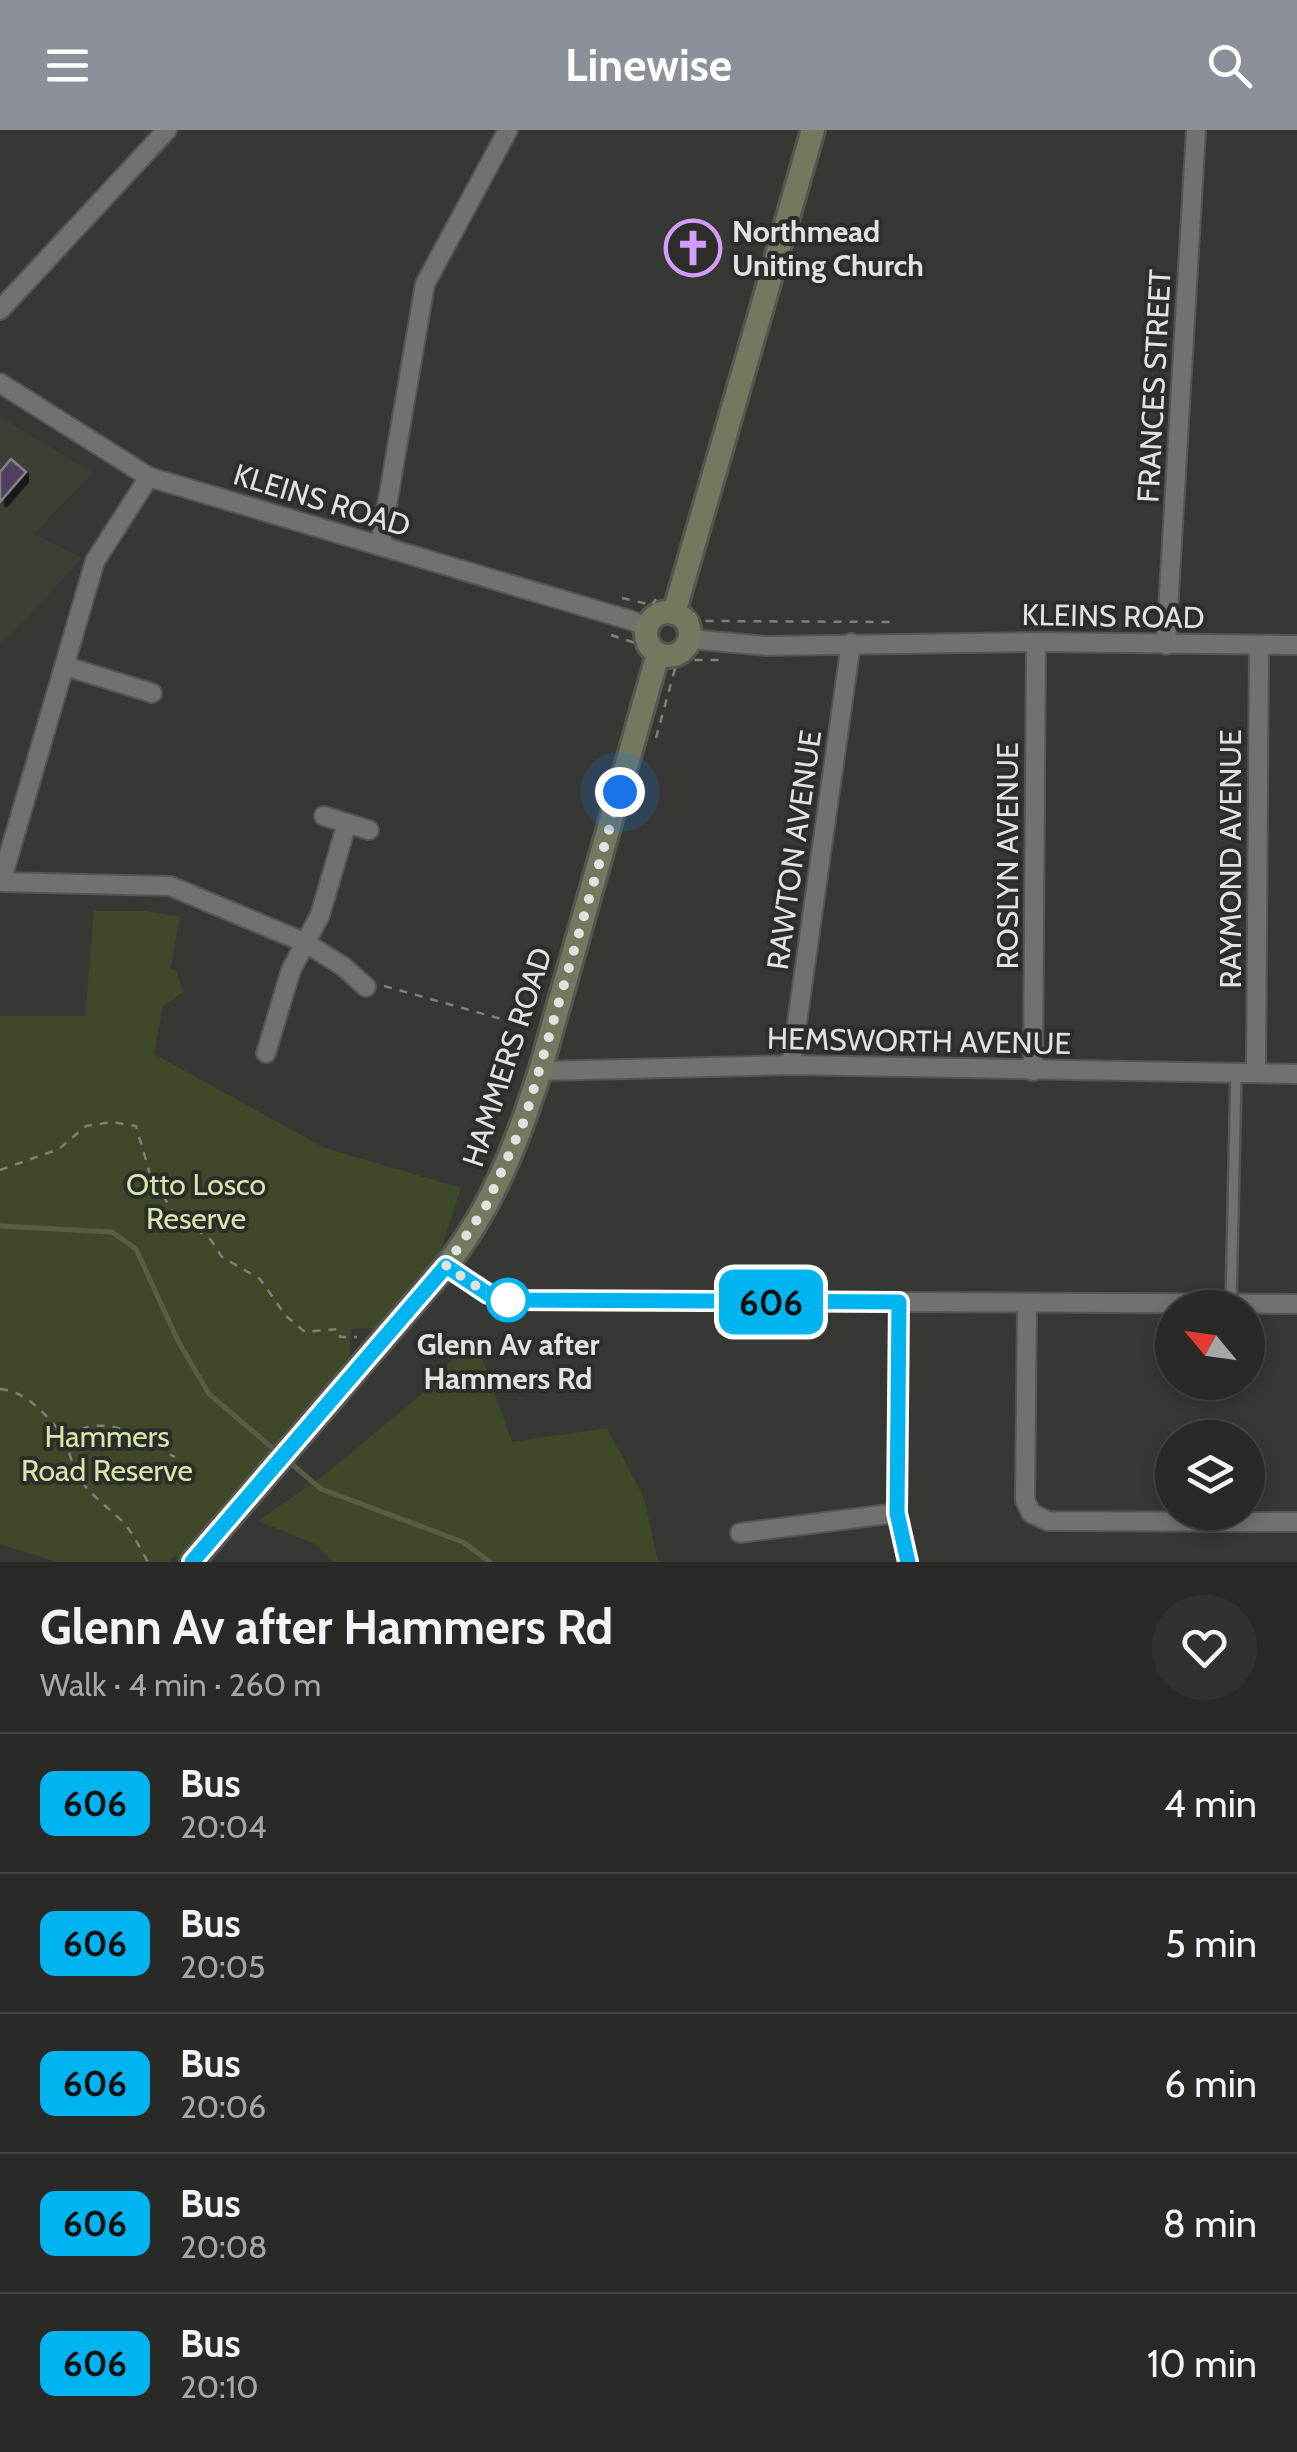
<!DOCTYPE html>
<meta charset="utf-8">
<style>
:root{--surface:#292a27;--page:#31322f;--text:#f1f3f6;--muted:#a5a7a7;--line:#454644;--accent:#8c9099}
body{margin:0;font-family:Cabin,sans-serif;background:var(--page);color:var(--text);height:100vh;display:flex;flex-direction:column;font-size:38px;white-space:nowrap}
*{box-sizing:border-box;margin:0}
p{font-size:32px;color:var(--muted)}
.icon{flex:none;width:55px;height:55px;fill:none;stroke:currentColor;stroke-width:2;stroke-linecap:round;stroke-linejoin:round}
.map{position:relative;height:1432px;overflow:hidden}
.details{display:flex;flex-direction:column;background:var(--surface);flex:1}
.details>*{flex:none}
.badge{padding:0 20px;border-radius:15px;font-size:35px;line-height:65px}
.needle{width:65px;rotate:299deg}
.controls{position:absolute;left:1155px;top:1160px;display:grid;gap:20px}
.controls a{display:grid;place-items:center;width:110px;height:110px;border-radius:50%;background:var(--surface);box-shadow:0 5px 15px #0003,0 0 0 2px var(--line);font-size:50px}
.you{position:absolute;width:50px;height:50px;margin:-25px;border:8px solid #fff;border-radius:50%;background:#1a73e8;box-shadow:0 0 0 15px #1a73e833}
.map>.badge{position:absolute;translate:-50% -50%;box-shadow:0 0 0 5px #fff}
.round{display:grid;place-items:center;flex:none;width:105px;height:105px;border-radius:52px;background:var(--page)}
.summary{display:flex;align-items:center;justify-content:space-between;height:170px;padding:0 40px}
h1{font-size:48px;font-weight:800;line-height:75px}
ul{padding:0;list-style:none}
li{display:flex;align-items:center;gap:30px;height:140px;padding:0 40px;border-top:2px solid var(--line)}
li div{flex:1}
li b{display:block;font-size:38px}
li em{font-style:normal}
li .badge{min-width:110px;font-weight:700;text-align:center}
header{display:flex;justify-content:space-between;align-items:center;height:130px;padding:0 40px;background:var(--accent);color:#fff;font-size:45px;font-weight:800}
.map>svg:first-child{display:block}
.built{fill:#3c3f34}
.green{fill:#3f4829}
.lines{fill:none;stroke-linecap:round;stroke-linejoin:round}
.stream{stroke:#585e46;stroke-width:5}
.building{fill:#50405d;stroke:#838186;stroke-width:2.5;filter:url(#shadow)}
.lane-casing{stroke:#555652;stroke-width:14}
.street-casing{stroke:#555652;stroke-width:22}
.secondary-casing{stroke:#555652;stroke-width:28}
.path{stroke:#7f807c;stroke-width:2.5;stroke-dasharray:8 8;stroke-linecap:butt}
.lane{stroke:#71726d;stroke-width:9}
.street{stroke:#71726d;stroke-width:18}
.secondary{stroke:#72795e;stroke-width:22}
.line-casing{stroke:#fff;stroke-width:22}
.line{stroke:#00b5ef;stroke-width:15}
.walk{stroke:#e1e2df;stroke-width:10;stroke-dasharray:0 18}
.stop-dot{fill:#fff;stroke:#00b5ef;stroke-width:5}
.labels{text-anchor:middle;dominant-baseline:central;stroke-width:8;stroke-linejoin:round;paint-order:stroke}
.poi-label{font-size:30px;font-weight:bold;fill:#e1e2df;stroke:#2d2e2a;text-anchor:start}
.street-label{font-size:30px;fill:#e1e2df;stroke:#2d2e2a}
.park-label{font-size:30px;fill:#d5e7aa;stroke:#2d2e2a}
.stop-label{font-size:30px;font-weight:bold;fill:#e1e2df;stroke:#2d2e2a}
</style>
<header><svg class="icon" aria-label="menu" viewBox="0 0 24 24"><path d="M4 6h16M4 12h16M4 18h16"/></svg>Linewise<svg class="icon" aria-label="search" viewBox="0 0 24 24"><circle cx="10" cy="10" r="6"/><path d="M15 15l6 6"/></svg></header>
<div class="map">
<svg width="1297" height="1432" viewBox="0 0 1297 1432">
<defs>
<filter id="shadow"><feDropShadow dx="5.5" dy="5.5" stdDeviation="0" flood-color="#0009"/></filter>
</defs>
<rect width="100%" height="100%" fill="#373834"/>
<path class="built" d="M0 287 93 343 34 404 82 428 0 516Z"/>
<g class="green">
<path d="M94 781H146L180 787 170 840H176L183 862 163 876 154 924 325 1018 461 1058 439 1125 404 1176 379 1198 351 1199 349 1228 179 1427 174 1426 169 1432H56L0 1414V886H85Z"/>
<path d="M474 1205 512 1312 607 1298 644 1368 658 1432H333L315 1414 258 1391 328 1342 424 1262Z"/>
</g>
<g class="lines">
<g class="stream">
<path d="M0 1096 112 1102 136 1119 178 1211 209 1264 276 1321"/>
<path d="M288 1331 321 1359 463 1412 490 1432"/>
</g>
</g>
<path class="building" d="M11 329 26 342 0 372V342Z"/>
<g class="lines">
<g class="lane-casing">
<path id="lane" d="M1231 1174 1236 944"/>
</g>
<g class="street-casing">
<g id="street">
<path d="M0 180 167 0"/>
<path d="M0 253 149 347 633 491 647 499"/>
<path d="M380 416 425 154 508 0"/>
<path d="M690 509 766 516 1036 512 1297 515"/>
<path d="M1166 515 1196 0"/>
<path d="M65 536 152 563"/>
<path d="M324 686 369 700"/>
<path d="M0 752 170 756 306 813 344 837 366 857"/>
<path d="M1 752 95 431 149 347"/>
<path d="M266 923 291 840 320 785 347 693"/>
<path d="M791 935 851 513"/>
<path d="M540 941 791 935 1297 944"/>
<path d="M1033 941 1036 512"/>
<path d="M1256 943 1259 515"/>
<path d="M446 1136 491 1165 510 1170 1297 1174"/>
<path d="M899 1172 897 1383 908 1432"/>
<path d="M1027 1173 1025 1370 1031 1383 1048 1391 1297 1392"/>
<path d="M740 1403 897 1383"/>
</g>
</g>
<g class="secondary-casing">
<g id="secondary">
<circle cx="668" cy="504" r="22"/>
<path d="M674 483 813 0"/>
<path d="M192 1432 446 1136C492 1078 518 1011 540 941L658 524"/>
</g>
</g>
<g class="path">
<path d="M622 468 652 475 656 469"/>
<path d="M693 483 697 489 707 491 892 492"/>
<path d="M611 505 638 514"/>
<path d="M656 608 676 535 682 530H722"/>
<path d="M384 856 530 897"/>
<path d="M0 1040 59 1019 86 996 112 992 136 996 150 1044 173 1082 211 1110 222 1127 260 1149 286 1186 305 1202 338 1199 340 1207H357"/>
<path d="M0 1259C28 1261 48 1288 65 1307"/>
<path d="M66 1307C74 1355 90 1361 122 1391 133 1402 140 1419 148 1432"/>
<path d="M67 1307C107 1280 137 1307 175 1327"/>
</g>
<use href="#lane" class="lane"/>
<use href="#street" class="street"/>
<use href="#secondary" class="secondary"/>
</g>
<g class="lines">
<g class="line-casing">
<path id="line" d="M192 1432 446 1136 488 1164 510 1170 899 1172 897 1383 908 1432"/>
</g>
<use href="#line" class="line"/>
<path class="walk" d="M508 1170 488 1164 446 1136 486 1076 525 989 620 662"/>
</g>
<defs>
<g id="church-ring" transform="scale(2.875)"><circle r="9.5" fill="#2d2e2a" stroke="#d39cfd" stroke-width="1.5"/><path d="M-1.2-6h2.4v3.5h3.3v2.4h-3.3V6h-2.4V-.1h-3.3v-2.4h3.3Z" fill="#d39cfd"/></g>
</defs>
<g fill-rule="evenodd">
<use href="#church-ring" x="693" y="118"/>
</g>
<circle class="stop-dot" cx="508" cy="1170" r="20"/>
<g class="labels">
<g class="poi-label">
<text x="732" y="101">Northmead<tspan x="732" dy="34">Uniting Church</tspan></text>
</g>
<g class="street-label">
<text transform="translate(1154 256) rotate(-87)">FRANCES STREET</text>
<text transform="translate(322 370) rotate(17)">KLEINS ROAD</text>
<text transform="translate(1113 486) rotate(1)">KLEINS ROAD</text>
<text transform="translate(794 720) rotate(-82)">RAWTON AVENUE</text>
<text transform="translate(1007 726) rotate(-90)">ROSLYN AVENUE</text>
<text transform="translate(1230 729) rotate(-90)">RAYMOND AVENUE</text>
<text transform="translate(919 911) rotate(1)">HEMSWORTH AVENUE</text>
<text transform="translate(507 927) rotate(-72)">HAMMERS ROAD</text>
</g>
<g class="park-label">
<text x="196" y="1054">Otto Losco<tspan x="196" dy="34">Reserve</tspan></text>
<text x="107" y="1306">Hammers<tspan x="107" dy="34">Road Reserve</tspan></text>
</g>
<g class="stop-label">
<text x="508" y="1214">Glenn Av after<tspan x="508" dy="34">Hammers Rd</tspan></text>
</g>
</g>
</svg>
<div class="controls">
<a><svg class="needle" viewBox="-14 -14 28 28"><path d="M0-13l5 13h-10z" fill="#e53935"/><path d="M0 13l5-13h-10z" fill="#a5a7a7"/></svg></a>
<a><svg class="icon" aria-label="layers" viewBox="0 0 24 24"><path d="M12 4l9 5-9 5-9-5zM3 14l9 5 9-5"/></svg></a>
</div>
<div class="you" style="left:620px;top:662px"></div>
<b class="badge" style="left:771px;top:1172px;background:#00b5ef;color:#111">606</b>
</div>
<section class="details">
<div class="summary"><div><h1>Glenn Av after Hammers Rd</h1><p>Walk · 4 min · 260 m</p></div><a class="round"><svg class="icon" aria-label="heart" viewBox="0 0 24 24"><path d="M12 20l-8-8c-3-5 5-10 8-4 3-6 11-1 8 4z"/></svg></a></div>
<ul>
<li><span class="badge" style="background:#00b5ef;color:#111">606</span><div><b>Bus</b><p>20:04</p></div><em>4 min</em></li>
<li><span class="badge" style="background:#00b5ef;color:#111">606</span><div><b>Bus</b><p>20:05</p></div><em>5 min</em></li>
<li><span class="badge" style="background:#00b5ef;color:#111">606</span><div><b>Bus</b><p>20:06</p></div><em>6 min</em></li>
<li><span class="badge" style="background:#00b5ef;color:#111">606</span><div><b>Bus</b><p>20:08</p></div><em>8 min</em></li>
<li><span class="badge" style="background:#00b5ef;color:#111">606</span><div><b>Bus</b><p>20:10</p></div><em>10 min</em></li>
</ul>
</section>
